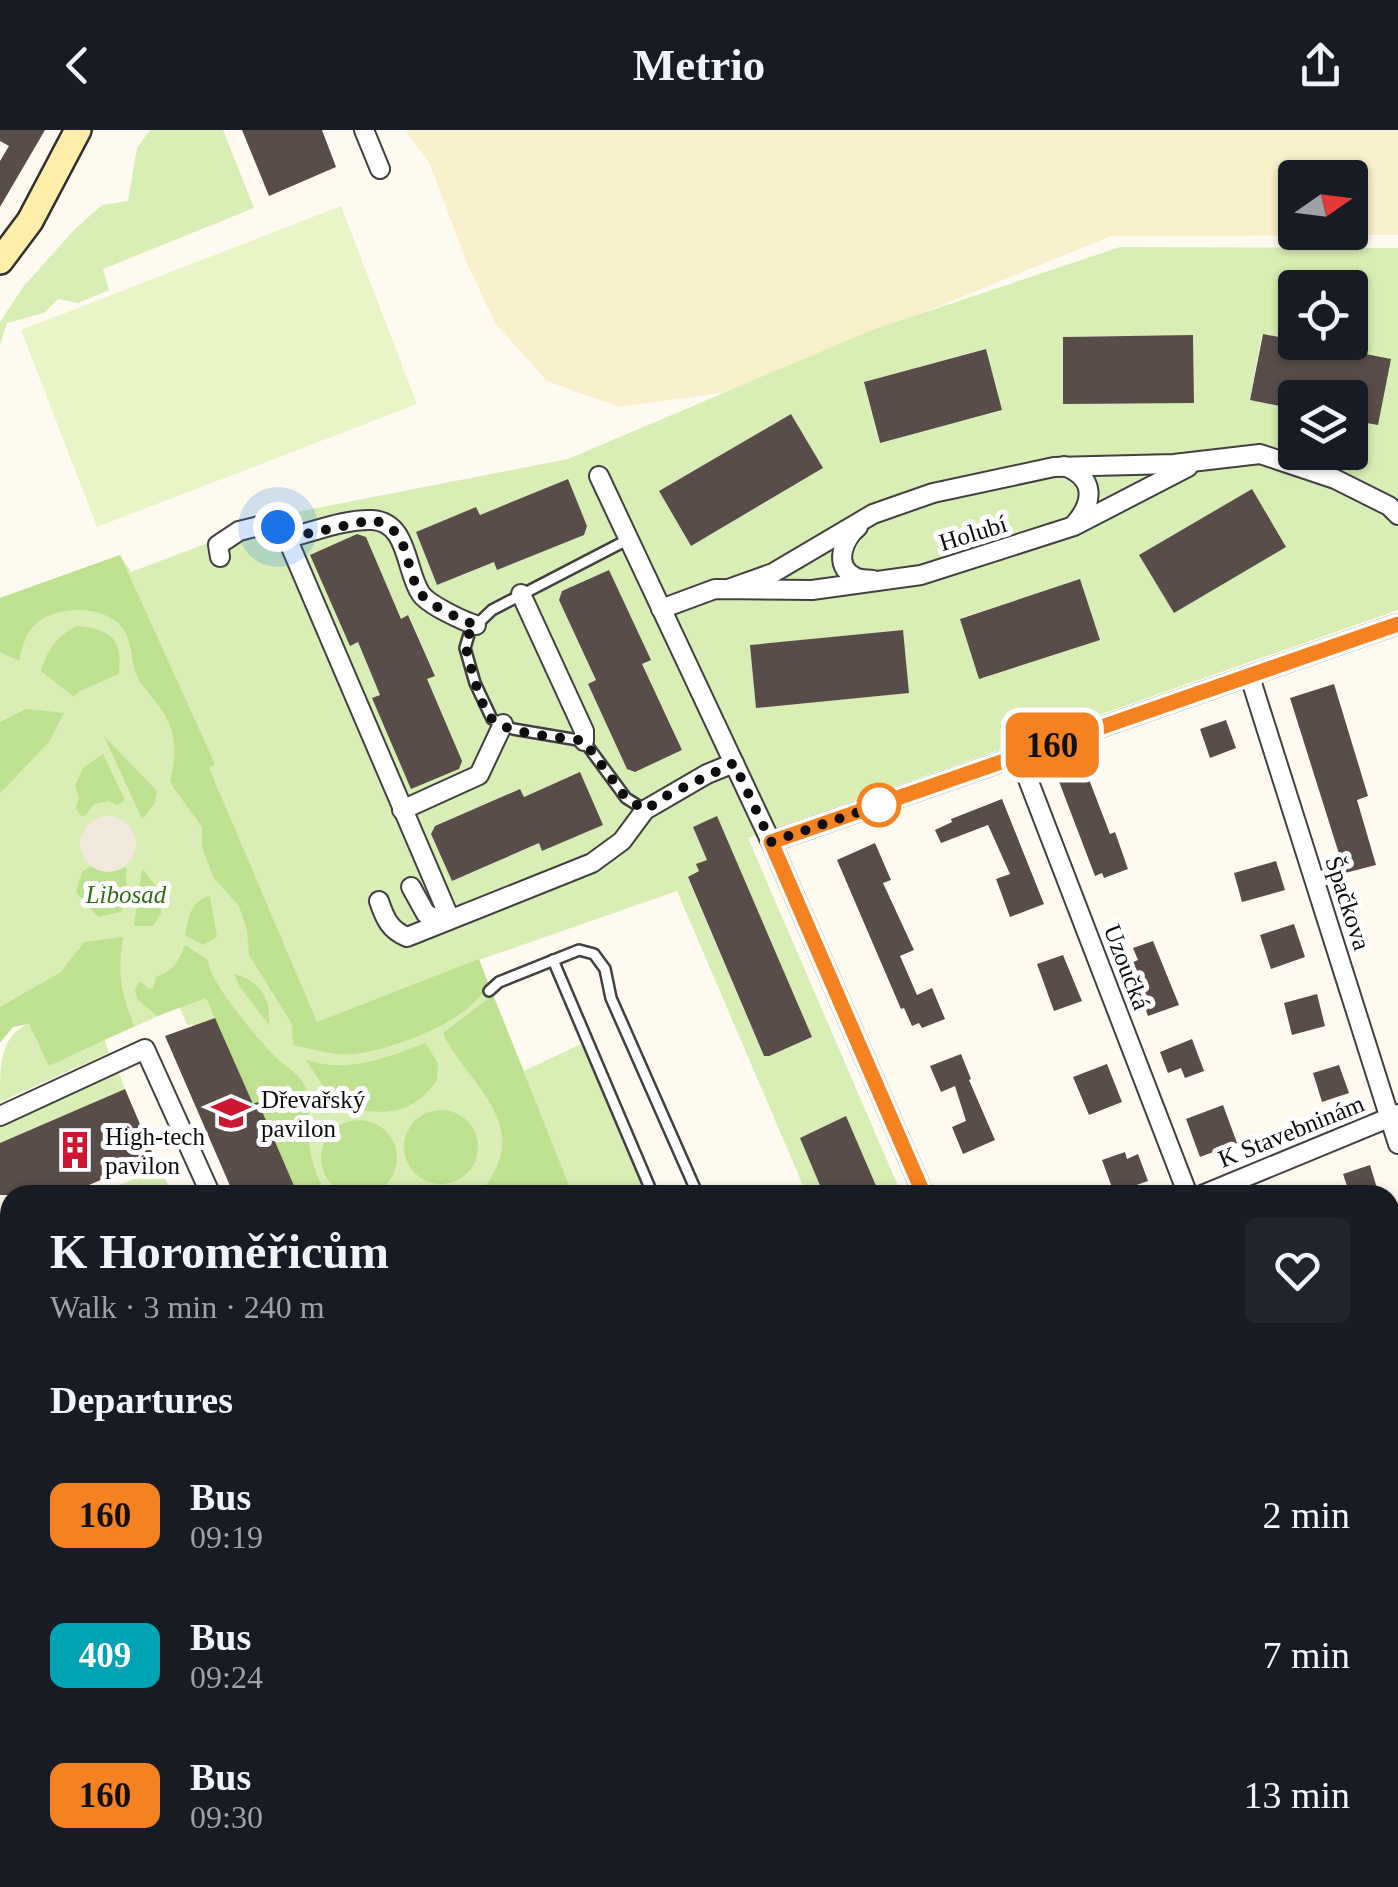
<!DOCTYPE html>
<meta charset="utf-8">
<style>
:root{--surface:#171b24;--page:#20242c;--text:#f1f3f6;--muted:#9ea1a6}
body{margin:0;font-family:Georgia,serif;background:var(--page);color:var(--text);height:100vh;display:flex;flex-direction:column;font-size:38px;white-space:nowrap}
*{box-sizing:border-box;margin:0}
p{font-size:32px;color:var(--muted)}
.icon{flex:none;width:55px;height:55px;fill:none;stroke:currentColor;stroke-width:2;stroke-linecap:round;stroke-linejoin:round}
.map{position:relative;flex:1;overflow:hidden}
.details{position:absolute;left:0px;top:1055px;width:1400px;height:702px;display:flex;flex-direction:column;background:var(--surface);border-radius:30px 30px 0 0;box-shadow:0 2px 8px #0004}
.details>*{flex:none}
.badge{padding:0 20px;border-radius:15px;font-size:35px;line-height:65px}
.needle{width:65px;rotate:76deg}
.tools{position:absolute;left:1278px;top:30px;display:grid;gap:20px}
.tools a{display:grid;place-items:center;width:90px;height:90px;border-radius:10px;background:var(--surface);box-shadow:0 2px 8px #0004;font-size:50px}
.you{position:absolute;width:50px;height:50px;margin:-25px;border:8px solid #fff;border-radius:50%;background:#1a73e8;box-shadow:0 0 0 15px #1a73e833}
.map>.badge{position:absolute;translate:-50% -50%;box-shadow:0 0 0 5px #fff}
h2{padding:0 50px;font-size:38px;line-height:90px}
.round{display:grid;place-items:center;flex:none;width:105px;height:105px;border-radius:10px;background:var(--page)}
.overview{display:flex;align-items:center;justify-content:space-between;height:170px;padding:0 50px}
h1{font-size:48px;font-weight:700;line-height:75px}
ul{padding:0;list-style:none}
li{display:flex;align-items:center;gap:30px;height:140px;padding:0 50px}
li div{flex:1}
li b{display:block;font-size:38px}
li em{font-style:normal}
li .badge{min-width:110px;font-weight:700;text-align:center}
header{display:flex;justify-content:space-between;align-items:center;height:130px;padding:0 50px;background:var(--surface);font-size:45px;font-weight:700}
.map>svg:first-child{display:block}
.farmland{fill:#f8f0cb;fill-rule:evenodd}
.green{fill:#d8eeb4;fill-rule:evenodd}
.forest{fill:#bde191}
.pitch{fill:#e9f4c6}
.plaza{fill:#f1e9dc}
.building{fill:#584d49}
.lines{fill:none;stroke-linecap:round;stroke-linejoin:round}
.lane-casing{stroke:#414141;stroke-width:14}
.street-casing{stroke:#414141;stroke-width:22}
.secondary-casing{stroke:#303030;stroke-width:30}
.lane{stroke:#fff;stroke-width:9}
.street{stroke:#fff;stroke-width:18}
.secondary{stroke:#ffedaa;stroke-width:25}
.line-casing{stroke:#fff;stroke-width:22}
.line{stroke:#f58220;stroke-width:15}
.walk{stroke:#0e0e0e;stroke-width:10;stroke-dasharray:0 18}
.stop-dot{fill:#fff;stroke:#f58220;stroke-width:5}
.labels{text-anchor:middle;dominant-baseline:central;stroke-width:10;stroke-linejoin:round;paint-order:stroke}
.street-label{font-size:25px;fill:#0e0e0e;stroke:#fff}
.park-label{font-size:25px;font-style:italic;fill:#326d17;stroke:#fff}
.poi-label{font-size:25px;fill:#0e0e0e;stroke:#fff;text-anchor:start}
</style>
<header><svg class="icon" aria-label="back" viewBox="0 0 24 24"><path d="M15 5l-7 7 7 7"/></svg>Metrio<svg class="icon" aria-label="share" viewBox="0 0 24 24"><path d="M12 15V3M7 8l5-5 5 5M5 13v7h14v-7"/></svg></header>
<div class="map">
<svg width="1398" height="1757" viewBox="0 0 1398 1757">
<rect width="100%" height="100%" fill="#fffaef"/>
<path class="farmland" d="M405 0H1398V105L1111 106 728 262 619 277 547 251 495 193 466 131 430 34ZM1295 48H1350V102H1295Z"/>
<g class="green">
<path d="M150 0H223L254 78 103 139 109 160 78 173 58 169 44 183 7 193 0 215V192L23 157 74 100 102 75 128 71 137 18Z"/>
<path d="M1120 117 1398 118V480L748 708 902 1065H880L846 987 800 1008 824 1065H807L677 761 479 830 524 941 587 911 653 1065H298L258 972 253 974 215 889 194 898 192 894 188 896 179 877 105 910 109 923 0 972C0 935 0 905 29 894L18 869 0 877V468L120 425 131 442 213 411 224 403 276 386 568 329 872 200ZM1295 158H1350V212L1307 213 1317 215 1378 294 1350 289V322H1295V279L1250 269 1262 204 1295 210ZM1118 206V227L1139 206H1193L1194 272 1064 273 1063 207ZM985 219 1001 281 879 312 864 252ZM791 284 822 339 691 416 659 361ZM567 349 587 396 583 405 494 432 437 455 416 402 476 377 480 385 501 376 511 380 525 367ZM357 404 401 489 409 486 435 545 373 568 380 565 358 512 350 515 339 491 343 480 329 467 311 425ZM1140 425 1221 455 1174 483ZM609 440 650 530 642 534 652 555 649 565 663 578 682 620 635 642 588 554 596 550 562 461ZM1080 450 1100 509 980 548 961 488ZM902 500 908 563 756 577 751 515ZM579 643 602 695 543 721 539 713 517 723 508 719 494 733 452 751 431 704 435 696 519 659 524 667ZM697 734 812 907 811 908 764 926 688 748 699 741Z"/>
<path d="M117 938 125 959 0 1013V990Z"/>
<path d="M160 1037 172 1065H103L104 1062Z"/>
<path d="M77 1748H185L171 1757H62Z"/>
<path d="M616 1748H724L729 1757H620Z"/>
</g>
<g class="forest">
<path d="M120 425 215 634 209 638 317 892 479 829 488 853C474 890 392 920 354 924 334 926 313 919 293 915L292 894 249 825 247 800 239 776 214 748 202 718V697L173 657 170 650C179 618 175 596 155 571 149 562 141 556 137 546 130 529 133 510 120 495 101 475 53 475 34 496 25 505 22 518 19 531L0 522V468Z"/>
<path d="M77 496C111 499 123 509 119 544L80 561 74 567 41 541C47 521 57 505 77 496Z"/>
<path d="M26 579 64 583 49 612 0 663V592Z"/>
<path d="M104 606 157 661 155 673 142 689Z"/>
<path d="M103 624 125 670 117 675 109 671 94 674 85 686H81L76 678 79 668 75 656 83 638Z"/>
<path d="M91 736C102 743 114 743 126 737L127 769 121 782 98 787 76 762 82 742Z"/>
<path d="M142 739 162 763 161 783 153 796H134Z"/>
<path d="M210 766 217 807 203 815 185 805C189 787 190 771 210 766Z"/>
<path d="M123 807C117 845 121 861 134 896L49 936 29 894 13 897 0 913V877L61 842 84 812Z"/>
<path d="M185 815 208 830C208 851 262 915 280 931 290 940 301 945 306 959 312 973 308 984 308 998 308 1018 315 1049 328 1065H298L258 972 253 974 206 868 157 886 137 869 135 860 140 851 149 859 153 858 156 847C173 841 179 831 185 815Z"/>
<path d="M234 844C259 850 272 870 269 895L240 857Z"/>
<path d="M493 865 570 1058 556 1065H472C486 1059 491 1049 497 1036 521 985 459 942 443 903Z"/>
<path d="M425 913 438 933 437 950C412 989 370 988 332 969L305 929C344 945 389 927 425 913Z"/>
<circle cx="441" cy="1017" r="37"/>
<circle cx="359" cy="1028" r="38"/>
</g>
<path class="pitch" d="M341 76 417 274 97 397 21 200Z"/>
<circle class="plaza" cx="108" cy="714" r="28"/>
<g class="building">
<path d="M0 0H45L0 77V31L9 16 0 11Z"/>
<path d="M242 0H322L336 37 269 66Z"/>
<path d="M1263 204 1391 229 1378 295 1350 290V268H1295V279L1250 270Z"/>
<path d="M1193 205 1194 273 1063 274V207Z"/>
<path d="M986 219 1002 280 880 313 864 252Z"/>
<path d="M791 284 823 338 691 416 659 361Z"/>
<path d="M568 349 587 396 584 405 497 440 494 432 437 455 416 402 476 377 480 385Z"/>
<path d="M1252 359 1286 417 1174 483 1139 425Z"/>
<path d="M357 404 366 407 401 489 408 485 435 546 427 549 462 631 459 639 411 659 372 568 380 565 358 512 350 516 310 425Z"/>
<path d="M609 440 651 530 642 534 682 620 635 642 627 639 588 554 596 550 559 470 562 461Z"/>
<path d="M1080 449 1100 510 979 549 960 489Z"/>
<path d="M903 500 909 563 756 578 750 515Z"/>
<path d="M1334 554 1368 666 1357 670 1376 735 1345 743 1290 568Z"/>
<path d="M1226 590 1236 618 1210 628 1200 599Z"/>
<path d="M1085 639 1110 704 1115 702 1128 739 1104 748 1102 743 1095 746 1058 649Z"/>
<path d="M580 642 603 695 542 721 539 713 452 751 431 704 435 696 520 659 524 667Z"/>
<path d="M1002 669 1044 774 1010 787 996 749 1010 744 988 695 941 713 935 700 952 692 951 689Z"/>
<path d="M717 686 812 907 769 926H764L688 747 699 741 696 734 707 730 693 697Z"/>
<path d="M875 713 891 750 883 753 914 820 900 826 917 865 932 858 945 889 922 898 919 893 912 896 904 878 901 879 837 730Z"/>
<path d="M1276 731 1285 760 1242 772 1234 743Z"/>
<path d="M1294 794 1305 827 1271 839 1260 805Z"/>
<path d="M1153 811 1179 875 1148 886 1128 834 1138 830 1133 818Z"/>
<path d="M1063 825 1082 871 1054 881 1037 834Z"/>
<path d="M1317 864 1325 896 1292 905 1284 873Z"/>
<path d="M215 888 253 974 258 972 298 1065H234L165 906Z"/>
<path d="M1192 909 1204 941 1185 948 1181 938 1168 943 1160 922Z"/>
<path d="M961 924 971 949 969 950 995 1010 963 1024 952 997 966 991 955 956 941 962 930 936Z"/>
<path d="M1107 934 1122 972 1089 985 1073 947Z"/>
<path d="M1339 935 1349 963 1322 972 1313 943Z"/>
<path d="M125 959 154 1027 89 1055 91 1060 79 1065H0V1013Z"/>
<path d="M1223 975 1237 1013 1200 1027 1186 989Z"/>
<path d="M846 986 880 1065H824L800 1008Z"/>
<path d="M1125 1022 1127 1029 1138 1024 1148 1051 1114 1063 1102 1030Z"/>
<path d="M1370 1035 1379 1065H1350L1343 1044Z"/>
</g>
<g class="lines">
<g class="lane-casing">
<g id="lane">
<path d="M629 409 492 480 470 501 465 518 475 553 492 589 513 599 584 611 626 668 645 680"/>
<path d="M553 830 653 1065"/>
<path d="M489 861 499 852 579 820 594 824 605 839 611 868 698 1065"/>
<path d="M0 1148 7 1164 0 1167"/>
<path d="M1390 1251 1398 1248"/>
<path d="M528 1757 552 1748"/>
</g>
</g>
<g class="street-casing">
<g id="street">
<path d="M364 0 380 39"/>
<path d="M1064 336C1096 348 1094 372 1074 395"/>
<path d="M599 346 771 712 924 1065"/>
<path d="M858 397C844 408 832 436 855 447 860 450 867 449 873 450"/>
<path d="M287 408C313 402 344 389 372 390 409 392 405 441 421 464 429 475 463 491 476 495"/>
<path d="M220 427 218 415 239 401 271 393 287 408 450 789"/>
<path d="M728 459 773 443 873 384 933 363 1054 337 1174 334 1260 324 1335 349 1389 376 1398 385"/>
<path d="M521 464 584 601V611"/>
<path d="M661 479 715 459 812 460 921 445 1074 396 1188 337"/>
<path d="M1250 547 1398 1014"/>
<path d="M1019 626 1188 1065"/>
<path d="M402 680 479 645 503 594"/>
<path d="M771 712 1398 494"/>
<path d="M411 757 426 784 443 792"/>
<path d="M379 771C385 789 390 800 407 807L592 733 622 711 645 680 707 644 734 633"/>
<path d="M0 986 145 919 211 1065"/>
<path d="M1202 1065 1398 984"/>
<path d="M1390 1522 1398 1518"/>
<path d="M0 1647 10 1660"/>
<path d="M513 1748 516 1757"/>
<path d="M1220 1748 1224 1757"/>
<path d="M43 1757 58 1748"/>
<path d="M877 1757 897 1748"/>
</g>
</g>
<g class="secondary-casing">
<path id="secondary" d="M0 131 30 91 78 0"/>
</g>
<use href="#lane" class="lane"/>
<use href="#street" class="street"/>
<use href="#secondary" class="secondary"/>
</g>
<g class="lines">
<g class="line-casing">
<path id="line" d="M924 1065 771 712 1398 494"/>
</g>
<use href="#line" class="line"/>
<path class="walk" d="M278 397 287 408 372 390C413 399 402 436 421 464 429 475 463 491 476 495 462 508 466 522 471 538 475 552 482 578 492 589 508 605 562 607 584 611L626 668 645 680 668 665 734 633 771 712 879 675"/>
</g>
<defs>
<g id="university-bare" transform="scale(3)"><path d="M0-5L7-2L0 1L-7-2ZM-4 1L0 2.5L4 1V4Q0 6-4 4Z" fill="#cd1732" stroke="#fff" stroke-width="2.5" paint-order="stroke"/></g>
<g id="building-bare" transform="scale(3)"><path d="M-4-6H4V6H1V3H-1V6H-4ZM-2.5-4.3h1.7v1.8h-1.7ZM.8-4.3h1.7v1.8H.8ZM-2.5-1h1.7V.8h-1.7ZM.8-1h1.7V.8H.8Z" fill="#cd1732" stroke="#fff" stroke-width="2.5" paint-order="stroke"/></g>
</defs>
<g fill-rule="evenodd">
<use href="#university-bare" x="231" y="983"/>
<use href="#building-bare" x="75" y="1020"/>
</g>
<circle class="stop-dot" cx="879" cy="675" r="20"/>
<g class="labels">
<g class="street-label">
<text transform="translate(973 403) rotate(-17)">Holubí</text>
<text transform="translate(1348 773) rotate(72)">Špačkova</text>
<text transform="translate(1127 837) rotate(69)">Uzoučká</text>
<text transform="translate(1291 1001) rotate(-22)">K Stavebninám</text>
</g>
<g class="park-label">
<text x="126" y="764">Libosad</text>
</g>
<g class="poi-label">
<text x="261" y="969">Dřevařský<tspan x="261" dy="29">pavilon</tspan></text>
<text x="105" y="1006">High-tech<tspan x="105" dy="29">pavilon</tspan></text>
</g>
</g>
</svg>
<div class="tools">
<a><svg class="needle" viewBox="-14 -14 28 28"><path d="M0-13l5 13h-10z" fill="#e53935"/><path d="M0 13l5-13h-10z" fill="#9ea1a6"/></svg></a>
<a><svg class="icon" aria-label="locate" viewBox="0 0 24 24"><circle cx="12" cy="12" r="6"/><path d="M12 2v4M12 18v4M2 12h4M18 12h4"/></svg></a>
<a><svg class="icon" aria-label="layers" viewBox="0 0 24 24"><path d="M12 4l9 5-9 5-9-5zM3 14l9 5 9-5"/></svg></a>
</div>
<div class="you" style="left:278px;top:397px"></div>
<b class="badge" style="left:1052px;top:615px;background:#f58220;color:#111">160</b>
<section class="details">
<div class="overview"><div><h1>K Horoměřicům</h1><p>Walk · 3 min · 240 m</p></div><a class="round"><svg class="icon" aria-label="heart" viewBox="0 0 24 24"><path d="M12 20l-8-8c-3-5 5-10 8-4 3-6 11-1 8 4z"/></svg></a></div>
<h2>Departures</h2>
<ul>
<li><span class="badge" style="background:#f58220;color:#111">160</span><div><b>Bus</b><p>09:19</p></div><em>2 min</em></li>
<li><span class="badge" style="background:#00a3b4;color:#fff">409</span><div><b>Bus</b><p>09:24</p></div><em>7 min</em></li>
<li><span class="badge" style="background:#f58220;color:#111">160</span><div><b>Bus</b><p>09:30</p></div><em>13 min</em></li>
</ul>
</section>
</div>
